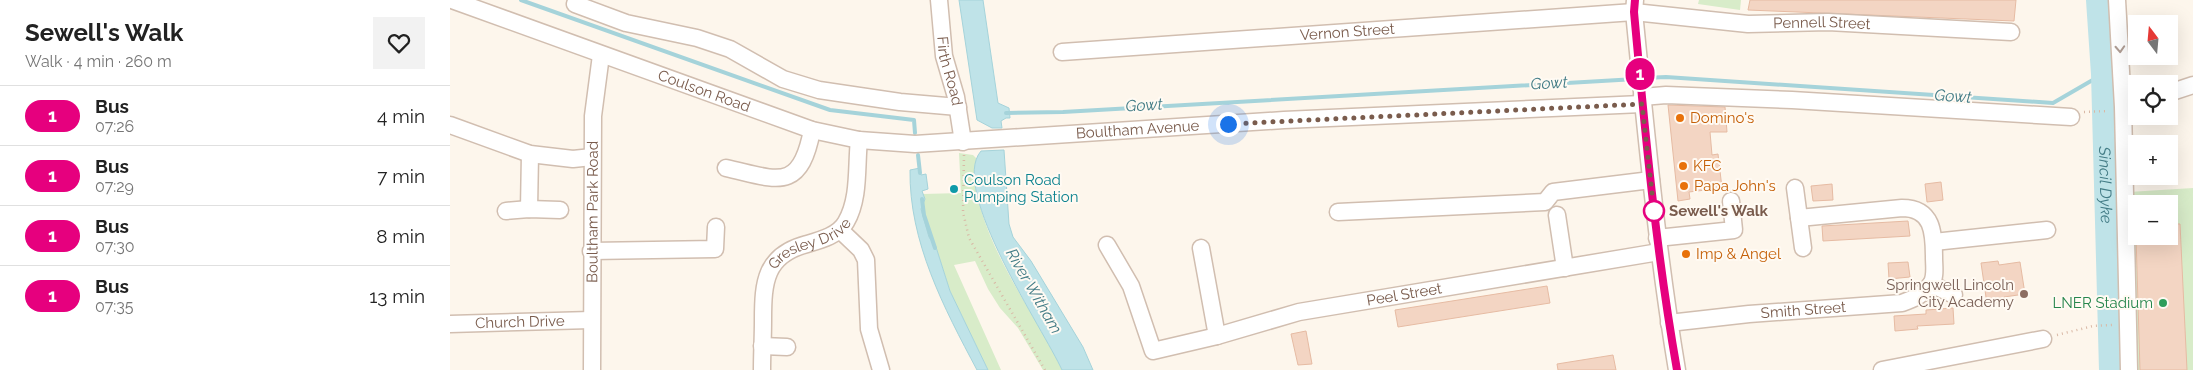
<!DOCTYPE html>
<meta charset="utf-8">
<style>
:root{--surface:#fff;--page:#f2f2f2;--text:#222;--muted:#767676;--line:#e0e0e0}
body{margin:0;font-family:Raleway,sans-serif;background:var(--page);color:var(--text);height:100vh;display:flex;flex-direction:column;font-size:19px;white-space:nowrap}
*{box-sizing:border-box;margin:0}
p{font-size:16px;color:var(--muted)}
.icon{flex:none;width:28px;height:28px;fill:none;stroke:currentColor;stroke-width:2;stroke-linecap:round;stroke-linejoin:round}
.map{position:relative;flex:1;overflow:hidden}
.sheet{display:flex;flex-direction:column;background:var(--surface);width:450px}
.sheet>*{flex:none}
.badge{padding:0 10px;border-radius:16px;font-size:18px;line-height:32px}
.needle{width:32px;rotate:344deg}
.fabs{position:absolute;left:1678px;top:15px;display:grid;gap:10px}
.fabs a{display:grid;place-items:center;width:50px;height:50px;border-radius:0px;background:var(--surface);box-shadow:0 5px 20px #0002;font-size:25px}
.you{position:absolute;width:25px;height:25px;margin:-12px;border:4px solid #fff;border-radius:50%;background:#1a73e8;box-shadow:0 0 0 8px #1a73e833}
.map>.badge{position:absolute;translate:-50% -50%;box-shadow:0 0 0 2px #fff}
.round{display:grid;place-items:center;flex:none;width:52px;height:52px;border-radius:0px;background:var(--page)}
.summary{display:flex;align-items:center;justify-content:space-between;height:85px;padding:0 25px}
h1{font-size:24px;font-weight:700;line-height:38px}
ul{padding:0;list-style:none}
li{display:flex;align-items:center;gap:15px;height:60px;padding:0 25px;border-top:1px solid var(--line)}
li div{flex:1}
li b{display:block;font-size:19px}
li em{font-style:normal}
li .badge{min-width:55px;font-weight:700;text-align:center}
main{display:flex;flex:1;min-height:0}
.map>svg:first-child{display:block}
.green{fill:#d8ecc9;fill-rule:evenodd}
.water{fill:#bfe3e8;stroke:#a5d3da}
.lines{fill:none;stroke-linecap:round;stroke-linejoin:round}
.stream{stroke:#a5d3da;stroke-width:4}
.river{stroke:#bfe3e8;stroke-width:24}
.building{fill:#f3d5c3;stroke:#e6bba3}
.minor-casing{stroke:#d1beb0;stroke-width:19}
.path{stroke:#d9b8a5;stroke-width:2.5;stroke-dasharray:1 4;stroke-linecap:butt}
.minor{stroke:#fff;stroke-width:16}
.oneway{stroke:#af9d94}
.line-casing{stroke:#fff;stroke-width:11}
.line{stroke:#e6007e;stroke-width:8}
.walk{stroke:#7a5c4d;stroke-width:5;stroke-dasharray:0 9}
.food-dot{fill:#e8710a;stroke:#fffaf3;stroke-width:2}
.culture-dot{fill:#0f9aa8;stroke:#fffaf3;stroke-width:2}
.stop-dot{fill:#fff;stroke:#e6007e;stroke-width:2.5}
.education-dot{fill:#8d6e63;stroke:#fffaf3;stroke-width:2}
.leisure-dot{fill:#2e9e5b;stroke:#fffaf3;stroke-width:2}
.labels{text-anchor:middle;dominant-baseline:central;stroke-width:4;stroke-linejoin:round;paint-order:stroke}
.street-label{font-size:15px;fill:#7a5c4d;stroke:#fffaf3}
.food-label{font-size:15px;fill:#c56008;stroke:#fffaf3;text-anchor:start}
.culture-label{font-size:15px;fill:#0d838f;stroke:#fffaf3;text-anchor:start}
.stop-label{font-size:15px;font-weight:bold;fill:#7a5c4d;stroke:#fffaf3;text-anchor:start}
.education-label{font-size:15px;fill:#785e54;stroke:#fffaf3;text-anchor:end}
.leisure-label{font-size:15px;fill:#27864d;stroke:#fffaf3;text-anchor:end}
.water-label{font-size:16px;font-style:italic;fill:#437c86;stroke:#fffaf3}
</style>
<main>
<section class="sheet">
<div class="summary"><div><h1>Sewell's Walk</h1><p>Walk · 4 min · 260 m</p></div><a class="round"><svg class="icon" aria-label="heart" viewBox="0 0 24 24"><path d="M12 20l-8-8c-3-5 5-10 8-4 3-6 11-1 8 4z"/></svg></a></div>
<ul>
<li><span class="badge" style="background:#e6007e;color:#fff">1</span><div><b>Bus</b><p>07:26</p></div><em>4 min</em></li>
<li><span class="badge" style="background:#e6007e;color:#fff">1</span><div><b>Bus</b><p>07:29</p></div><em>7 min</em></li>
<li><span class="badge" style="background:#e6007e;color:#fff">1</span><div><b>Bus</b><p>07:30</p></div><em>8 min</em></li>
<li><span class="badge" style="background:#e6007e;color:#fff">1</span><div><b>Bus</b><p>07:35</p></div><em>13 min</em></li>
</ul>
</section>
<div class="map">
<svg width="1743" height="370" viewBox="0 0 1743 370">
<rect width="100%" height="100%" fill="#fdf6ec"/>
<g class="green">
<path d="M1249 0H1291L1290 10 1248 4Z"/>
<path d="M509 153 523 155 527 159C515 224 585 311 612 370H593L568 328 550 308 538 289 525 261 504 265 551 370H538L500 291 486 247 479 237 471 209 475 199 473 194 511 193Z"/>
<path d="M1743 188V370H1686L1679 192ZM1686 204H1719V236H1686Z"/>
</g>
<g class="water">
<path d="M509 0H533L548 103 559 108 560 118H556L551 121 552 128H542L527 120Z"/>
<path d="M554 150 559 224 563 237 581 261 633 347 643 370H612C594 330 498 189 531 151Z"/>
<path d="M470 168 471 175 476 174 478 189 472 191 475 199 471 209 479 237 486 247 500 291 538 370H527C494 308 459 242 460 170Z"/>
</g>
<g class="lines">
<g class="stream">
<path d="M71 0 380 110 464 120 465 133"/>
<path d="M1195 78 1216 77 1603 103 1653 74"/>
<path d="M556 113 613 112 1186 79"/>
<path d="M468 155 470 173"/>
<path d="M472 199 474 215 485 248"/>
</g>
<path class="river" id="s1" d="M1648 0 1653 74 1661 370"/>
</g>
<g class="building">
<path d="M1300 0H1566L1564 21 1298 10Z"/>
<path d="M1218 105 1275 107 1277 132H1260L1262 155 1268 154 1272 188 1239 192 1240 199 1228 201Z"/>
<path d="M1491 182 1493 200 1477 202 1475 184Z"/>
<path d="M1382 184 1383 200 1363 201 1361 186Z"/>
<path d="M1458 221 1460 236 1373 241 1372 226Z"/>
<path d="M1719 224H1730L1737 370H1690L1686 236H1719Z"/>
<path d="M1548 261 1549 265 1570 262 1575 294 1554 297V302L1537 304 1531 263Z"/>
<path d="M1458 262 1460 277 1439 279 1438 263Z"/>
<path d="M1097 286 1100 303 948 327 945 310Z"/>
<path d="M1503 308 1504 324 1467 326 1468 329 1445 331 1444 316 1476 314V310Z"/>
<path d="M856 331 862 364 848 365 841 334Z"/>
<path d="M1163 355 1166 370H1108L1107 364Z"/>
</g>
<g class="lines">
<g class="minor-casing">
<g id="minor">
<path id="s2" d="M2 0 362 130 409 140 465 144 834 120 1192 104"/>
<path id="s3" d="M489 0 494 56 506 97 513 142"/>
<path d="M1185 0 1184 12C1196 132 1207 251 1227 370"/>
<path d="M1667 0 1673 107 1679 370"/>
<path d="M125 4 176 23 247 38 280 49 333 79 369 90 450 102 508 107"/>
<path id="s4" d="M612 52 1184 12 1298 24 1378 22 1561 32"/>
<path d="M1719 93 1743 85"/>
<path d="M1192 97 1216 95 1342 100 1621 117"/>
<path d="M0 125 80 154 123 159 142 157"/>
<path d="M276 168C326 179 350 194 362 130"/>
<path d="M79 209 80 154"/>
<path d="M56 211 79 209 110 210"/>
<path d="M888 212 1095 202 1103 192 1201 180"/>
<path d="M1107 215 1115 268"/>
<path d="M1349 218 1353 248"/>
<path d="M390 230 411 250 416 260 419 329 431 370"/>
<path d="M1207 238 1284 230 1281 201"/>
<path d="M1484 242 1597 230"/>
<path id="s5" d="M657 245 681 286 703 351 767 336 849 312 1209 252"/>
<path d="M751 248 767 336"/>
<path d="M141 251 265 249 266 227"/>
<path d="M1481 284 1504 295"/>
<path id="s6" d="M1219 323 1299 314 1452 303C1463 299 1475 294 1481 284 1486 277 1484 266 1484 258 1484 233 1483 208 1452 208L1349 218 1345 188"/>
<path id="s7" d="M0 324 141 320"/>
<path d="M312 346 337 347"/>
<path id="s8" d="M142 370 143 116 151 55"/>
<path id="s9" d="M312 370C312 353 313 337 313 320 313 282 315 255 357 244 371 240 389 235 396 222 410 198 406 166 409 140"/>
<path d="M1432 370 1593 339"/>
</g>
</g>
<g class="path">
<path d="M1634 112 1658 111"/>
<path d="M514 155 513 212 519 238 595 370"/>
<path d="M1607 335 1643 326 1663 325"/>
</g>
<use href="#minor" class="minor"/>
</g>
<defs><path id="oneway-chevron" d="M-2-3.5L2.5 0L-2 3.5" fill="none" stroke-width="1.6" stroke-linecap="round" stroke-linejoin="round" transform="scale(1.25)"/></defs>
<use class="oneway" href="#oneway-chevron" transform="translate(1670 49) rotate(87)"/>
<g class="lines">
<g class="line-casing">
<path id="line" d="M1185 0 1184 12C1195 132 1206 251 1227 370"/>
</g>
<use href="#line" class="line"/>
<path class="walk" d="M778 124 1192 104 1204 211"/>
</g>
<g class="food-dot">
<circle cx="1230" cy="118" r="5"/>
<circle cx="1233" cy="166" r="5"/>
<circle cx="1234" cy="186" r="5"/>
<circle cx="1236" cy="254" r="5"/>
</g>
<circle class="culture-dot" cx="504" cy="189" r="5"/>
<circle class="stop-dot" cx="1204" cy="211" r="10"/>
<circle class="education-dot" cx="1574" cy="294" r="5"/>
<circle class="leisure-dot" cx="1713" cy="303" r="5"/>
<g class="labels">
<g class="street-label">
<text stroke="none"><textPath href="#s4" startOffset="762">Pennell Street</textPath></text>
<text stroke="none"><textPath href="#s4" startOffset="286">Vernon Street</textPath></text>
<text stroke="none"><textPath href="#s3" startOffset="72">Firth Road</textPath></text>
<text stroke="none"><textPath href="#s2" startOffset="268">Coulson Road</textPath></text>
<text stroke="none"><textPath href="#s2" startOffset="710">Boultham Avenue</textPath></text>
<text stroke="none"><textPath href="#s8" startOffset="158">Boultham Park Road</textPath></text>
<text stroke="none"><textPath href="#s9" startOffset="150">Gresley Drive</textPath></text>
<text stroke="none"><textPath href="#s5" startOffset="374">Peel Street</textPath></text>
<text stroke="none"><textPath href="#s6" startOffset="135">Smith Street</textPath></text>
<text stroke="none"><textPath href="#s7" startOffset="70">Church Drive</textPath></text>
</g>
<g class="food-label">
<text x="1240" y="118">Domino's</text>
<text x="1243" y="166">KFC</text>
<text x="1244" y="186">Papa John's</text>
<text x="1246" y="254">Imp &amp; Angel</text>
</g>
<g class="culture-label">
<text x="514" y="180">Coulson Road<tspan x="514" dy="17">Pumping Station</tspan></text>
</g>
<g class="stop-label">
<text x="1219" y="211">Sewell's Walk</text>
</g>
<g class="education-label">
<text x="1564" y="285">Springwell Lincoln<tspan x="1564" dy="17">City Academy</tspan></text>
</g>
<g class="leisure-label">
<text x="1703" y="303">LNER Stadium</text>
</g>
<g class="water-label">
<text transform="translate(1099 83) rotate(-3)">Gowt</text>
<text transform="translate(1503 96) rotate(4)">Gowt</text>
<text transform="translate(694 105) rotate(-3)">Gowt</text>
<text stroke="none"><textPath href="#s1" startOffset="185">Sincil Dyke</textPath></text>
<text transform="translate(584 291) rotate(60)">River Witham</text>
</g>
</g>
</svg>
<div class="fabs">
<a><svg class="needle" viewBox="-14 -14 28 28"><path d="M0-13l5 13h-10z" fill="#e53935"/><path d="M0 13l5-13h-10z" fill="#767676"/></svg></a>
<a><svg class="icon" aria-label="locate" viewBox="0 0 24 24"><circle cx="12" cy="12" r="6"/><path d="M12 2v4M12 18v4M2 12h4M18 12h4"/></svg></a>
<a>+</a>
<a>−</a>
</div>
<div class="you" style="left:778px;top:124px"></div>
<b class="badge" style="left:1190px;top:74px;background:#e6007e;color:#fff">1</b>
</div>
</main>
